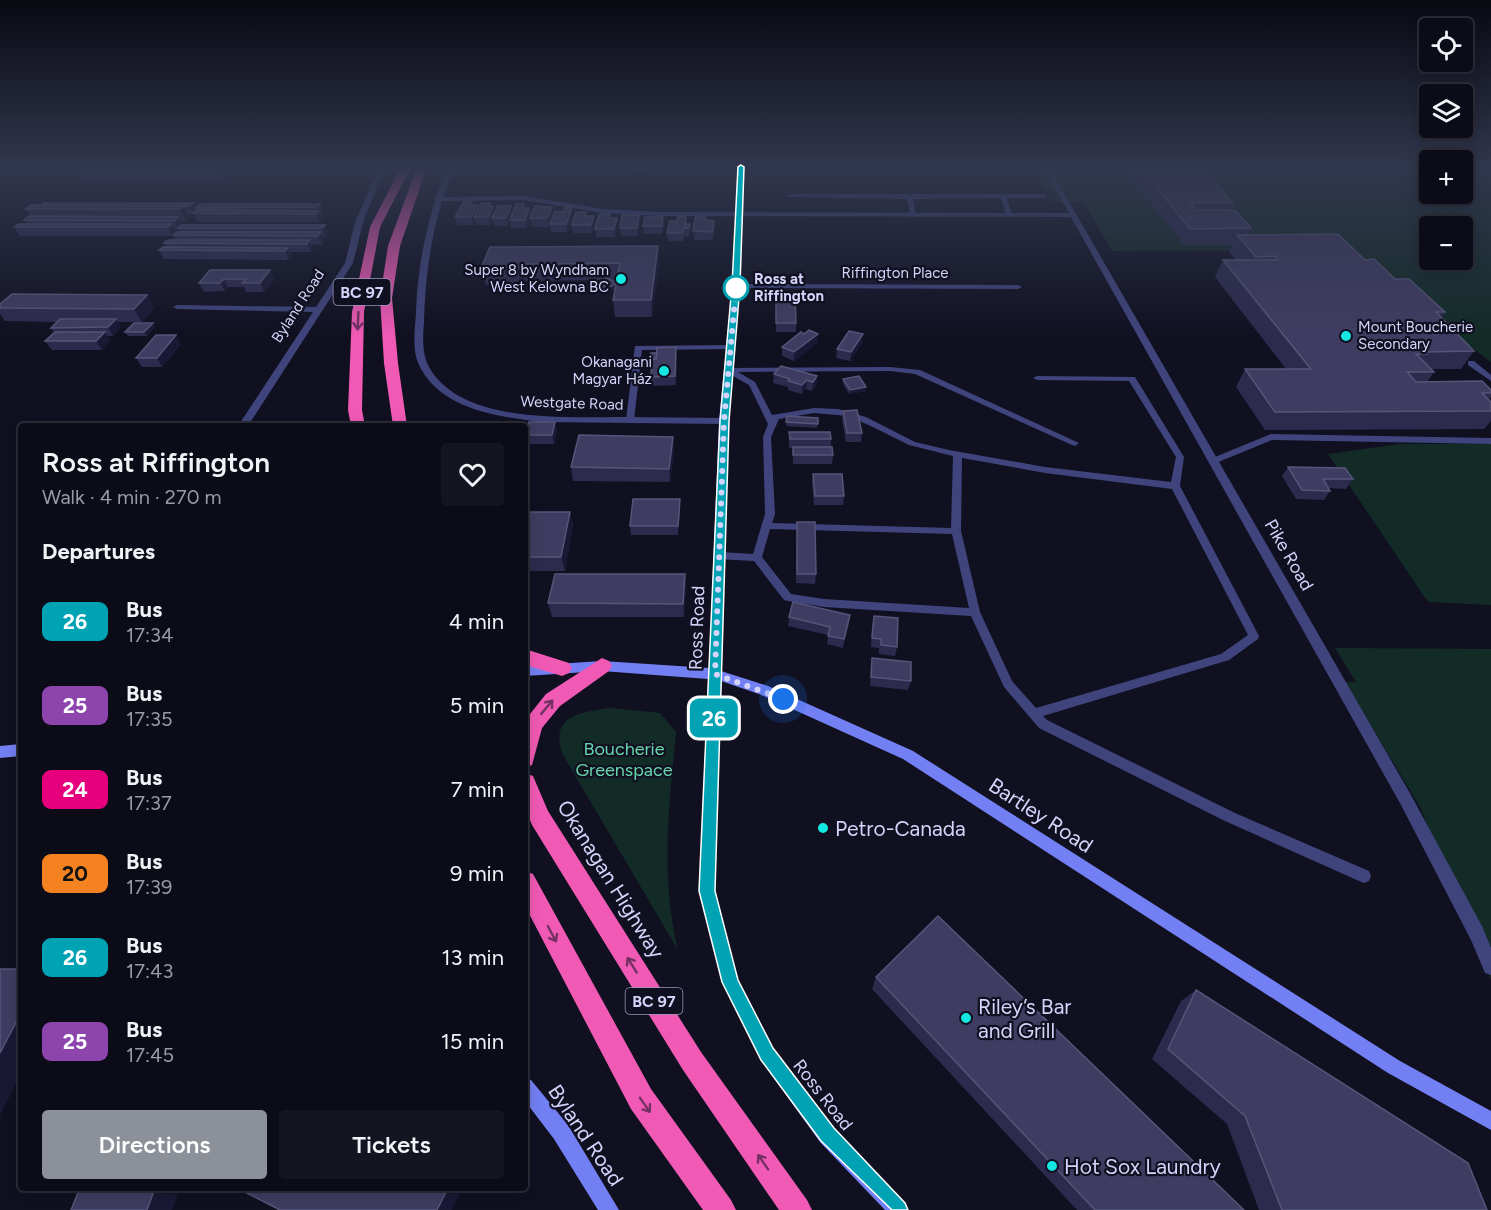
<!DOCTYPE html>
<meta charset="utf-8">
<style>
:root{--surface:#0c0c19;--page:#151522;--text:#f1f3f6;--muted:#9a9ba2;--line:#2c2c38;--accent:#8c9099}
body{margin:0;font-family:Figtree,sans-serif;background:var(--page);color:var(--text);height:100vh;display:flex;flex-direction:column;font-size:22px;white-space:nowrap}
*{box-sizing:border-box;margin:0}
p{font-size:20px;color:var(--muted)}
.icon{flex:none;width:33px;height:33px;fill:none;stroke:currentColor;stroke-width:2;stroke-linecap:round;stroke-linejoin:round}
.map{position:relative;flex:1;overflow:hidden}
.sheet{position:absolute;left:18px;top:423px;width:510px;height:768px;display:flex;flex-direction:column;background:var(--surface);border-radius:6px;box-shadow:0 3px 15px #0003,0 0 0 2px var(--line)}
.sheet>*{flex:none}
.badge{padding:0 12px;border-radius:9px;font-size:21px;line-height:39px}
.tools{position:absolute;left:1419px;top:18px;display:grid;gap:12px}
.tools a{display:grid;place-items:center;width:54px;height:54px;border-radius:6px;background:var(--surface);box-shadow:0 3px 15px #0003,0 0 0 2px var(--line);font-size:30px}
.you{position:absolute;width:30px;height:30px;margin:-15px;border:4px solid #fff;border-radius:50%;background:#1a73e8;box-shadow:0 0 0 9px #1a73e833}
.map>.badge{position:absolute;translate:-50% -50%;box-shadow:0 0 0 3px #fff}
h2{padding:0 24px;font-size:22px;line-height:54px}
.round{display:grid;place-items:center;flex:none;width:63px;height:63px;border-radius:6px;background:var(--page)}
.head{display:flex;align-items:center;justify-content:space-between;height:102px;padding:0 24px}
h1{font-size:28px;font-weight:600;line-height:45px}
.cta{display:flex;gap:12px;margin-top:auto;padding:12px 24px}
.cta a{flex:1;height:69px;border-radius:6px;background:var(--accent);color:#fff;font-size:24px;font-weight:600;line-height:69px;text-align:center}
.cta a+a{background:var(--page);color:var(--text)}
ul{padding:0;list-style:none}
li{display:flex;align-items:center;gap:18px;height:84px;padding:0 24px}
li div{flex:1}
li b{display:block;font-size:22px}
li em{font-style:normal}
li .badge{min-width:66px;font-weight:700;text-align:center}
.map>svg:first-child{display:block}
.green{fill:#132b27;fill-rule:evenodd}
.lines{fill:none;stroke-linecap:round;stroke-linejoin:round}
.lane{fill:#3f447c;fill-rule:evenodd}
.street{fill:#3f447c;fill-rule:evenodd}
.secondary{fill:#7380f3;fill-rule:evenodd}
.highway{fill:#f05ab5;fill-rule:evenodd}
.wall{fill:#2d2a4e}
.shaded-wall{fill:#1a1834}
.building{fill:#3f3c61;stroke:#565479;stroke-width:1.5}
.oneway{stroke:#753164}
.line{fill:#00a3b4;stroke:#fff;stroke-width:1.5}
.walk{stroke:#d4d4fb;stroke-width:6;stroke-dasharray:0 10.8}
.poi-dot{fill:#14e7e1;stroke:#101021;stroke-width:2}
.stop-dot{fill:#fff;stroke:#00a3b4;stroke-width:3}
.labels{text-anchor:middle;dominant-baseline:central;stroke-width:4.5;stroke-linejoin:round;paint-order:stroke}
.far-poi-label{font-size:15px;fill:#d4d4fb;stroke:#101021;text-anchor:end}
.far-street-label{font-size:15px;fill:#d4d4fb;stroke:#101021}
.far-stop-label{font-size:15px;font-weight:bold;fill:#d4d4fb;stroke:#101021;text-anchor:start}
.shield{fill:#101021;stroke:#9999ba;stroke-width:1.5}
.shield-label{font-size:16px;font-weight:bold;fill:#d4d4fb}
.street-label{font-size:18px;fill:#d4d4fb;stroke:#101021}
.park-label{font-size:18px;fill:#66d5ab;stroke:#101021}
.near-street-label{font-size:21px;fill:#d4d4fb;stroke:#101021}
.near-poi-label{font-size:21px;fill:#d4d4fb;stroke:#101021;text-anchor:start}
</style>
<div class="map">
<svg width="1491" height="1210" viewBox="0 0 1491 1210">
<rect width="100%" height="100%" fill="#101021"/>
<g class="green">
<path d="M1034 167H1429L1430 194H1462L1463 167H1491V362L1342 250 1112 251 1083 202H1052ZM1430 226H1462V260H1430Z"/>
<path d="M1400 444H1491V605L1428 602 1328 454Z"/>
<path d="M1335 648 1491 649V980L1420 807 1345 682H1356Z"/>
<path d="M611 708 660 713 676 732C669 807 660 876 678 950L563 755C548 715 582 712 611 708Z"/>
</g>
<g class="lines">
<g class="lane">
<path d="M789 194H1044L1047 196 1044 198H1007L1012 215 1009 217 1006 215 1001 198 913 199 916 215 913 217 910 215 907 199 787 197 786 196Z"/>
<path d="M731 345H734V349L642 350 634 420 630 423 627 422 626 420 635 346Z"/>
<path d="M1468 361H1474L1491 375V381L1468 365Z"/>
<path d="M890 367 920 370 1079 443 1075 446 1072 445 915 374 890 371 738 372 755 382 772 415 814 408 838 409 866 417 915 442 949 450 1045 467 1171 482 1176 457 1129 381 1037 380 1033 378 1037 376 1135 377 1184 457 1180 486 1259 636 1258 639 1229 660 1043 716 1047 720 1235 813 1369 871 1371 876 1369 881 1364 883 1359 881 1225 821 1039 728 1004 687 971 616 824 607 788 601 784 600 754 561 716 559 715 556 720 552 753 554 765 514 763 437 768 424 749 385 726 372V368ZM814 413 848 416 873 427 909 445 953 456 951 528 772 523 775 514 771 437 779 419ZM962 458 1045 473 1172 489 1248 635 1221 654 1036 708 1012 681 980 612 961 531ZM770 529 952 534 969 608 824 599 791 594 762 557Z"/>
<path d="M1271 434 1491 438V444L1272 440 1216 463H1210L1209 461 1210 459Z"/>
</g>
<g class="street">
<path d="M383 167H389L379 182 363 222 353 263 248 426H238L313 312 177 309 173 307 177 305 316 307 345 263 355 222 373 182Z"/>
<path d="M448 167H454L443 197 523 196 603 209 659 212 1069 213 1043 167H1049L1411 795 1483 928 1491 948V975L1485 973 1471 940 1401 805 1071 217 659 216 603 213 523 200 442 201C430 241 425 280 424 322 423 335 422 351 427 363 456 425 567 417 624 417 657 417 691 418 724 418L729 421 724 424 540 422C495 416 439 409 418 363 412 348 415 328 416 313 417 274 424 237 435 201L434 199 436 197Z"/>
<path d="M624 167H636L649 171 646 173Z"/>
<path d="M733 284 1018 285 1022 287 1018 289 736 288H733Z"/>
</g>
<g class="secondary">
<path d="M738 167H744L740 286 729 421 721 671 768 686 913 751 1400 1061 1491 1111V1130L1388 1073 903 759 759 694 721 681 715 891 738 980 773 1048 834 1128 905 1203 908 1210H885L820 1142 761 1060 722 982 699 891 708 679 602 671 525 676V666L602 661 709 668 719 421 732 286Z"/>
<path d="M21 744V756L0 758V746Z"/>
<path d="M525 1077 531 1080 568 1125 619 1210H598L554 1139 525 1101Z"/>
</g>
<g class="highway">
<path d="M401 167H411L380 227 364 312 362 410 365 426H351L348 410 352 312 370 227Z"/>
<path d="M417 167H427L400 246 392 298 398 363 407 426H393L384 363 380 298 388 246Z"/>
<path d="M525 649 569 663 572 668 569 673 562 676 525 665Z"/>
<path d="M602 658 609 661 612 666 609 671 560 706 542 728 532 765 525 768 526 719 546 694Z"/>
<path d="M525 773 533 776 548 811 701 1052 807 1200 812 1210H779L683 1070 532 825 525 808Z"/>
<path d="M525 871 533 874 651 1089 731 1200 736 1210H703L631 1109 525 906Z"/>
</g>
</g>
<g class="wall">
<path d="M72 167H238L223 182 81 181Z"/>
<path d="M1125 167H1201L1233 203 1230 210 1251 228 1248 235 1365 260 1445 312 1441 318 1474 351 1461 369H1431L1434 372 1427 382 1491 390V397L1488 400 1491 402V421L1484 429 1265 430 1236 387 1245 369H1286L1215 277 1223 260H1236L1229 252 1232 245H1184L1124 169Z"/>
<path d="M193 203 197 210 196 208 320 204 323 212 321 215 322 219 320 222H197L194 214H189L190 218 186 222H181L182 225H325L328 233 325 237H323L324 241 322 245 312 244 313 249 311 252H290L291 256 288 260 164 259 159 250 166 247 164 243 175 240 173 235 180 232 179 229H174L176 232 172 236H20L14 227 27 224 24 220 31 216 26 209Z"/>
<path d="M490 203V206L495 213 511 206 512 213 525 208H529L531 216 526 228H511L510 220 507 226H494L493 219 490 225H476L475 220 473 225H457L455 217 473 205H477L478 210Z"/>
<path d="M552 207 553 215 549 227H532L530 218Z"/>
<path d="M586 212 587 216 595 224 592 233H573L572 225Z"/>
<path d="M610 214V218L618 226 615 237H596L595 229Z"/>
<path d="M573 215 567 232H551L550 224Z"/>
<path d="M686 216 687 224H690L689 237 684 236 683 241H668L667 233 677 221Z"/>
<path d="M706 220 714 221 713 240H694L693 231Z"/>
<path d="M640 224 637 236H621L620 228Z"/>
<path d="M664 225 662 234H644L643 226Z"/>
<path d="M658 246 659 263 652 317H615L613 300 615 289 604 294 594 289V284L602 280 525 281 524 285H486L481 268Z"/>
<path d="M210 270 274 279 264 292H246L244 287H228L225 291 204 292 199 283Z"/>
<path d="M147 295 154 308 142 322H118L121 327 113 336H107L110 341 102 350H52L45 341 54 332 51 328 57 322 5 321 0 314V304Z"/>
<path d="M776 297 796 323V332H776Z"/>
<path d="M155 327 147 336H128L125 332Z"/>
<path d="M817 343 794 361 782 356V347Z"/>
<path d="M862 343 850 361 836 358 837 349Z"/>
<path d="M181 344 162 367H142L136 358Z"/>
<path d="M677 356 676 385 652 386 650 364Z"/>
<path d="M774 374 817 376V385L812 391 806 389 802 394 788 390V387L773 383Z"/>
<path d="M843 379 866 391 849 394 843 384Z"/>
<path d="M843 411 862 433 861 442H846L842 420Z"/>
<path d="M787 416 818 418 817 428 786 426Z"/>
<path d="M557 431 554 444H528L526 435Z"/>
<path d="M789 432 831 439V447L833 455 832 464H793V448H789Z"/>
<path d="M673 437 674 450 670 482 573 481 571 467Z"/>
<path d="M1288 467 1353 479 1346 489 1329 488 1330 491 1324 500 1296 499 1282 476Z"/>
<path d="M813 474 844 496 843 505H814L812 483Z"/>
<path d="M680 499V509L678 535H631L630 526Z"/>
<path d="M570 512 573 525 565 571H525V557Z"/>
<path d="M797 522 816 574 815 584 796 583Z"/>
<path d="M685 574 686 588 684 617H552L548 603Z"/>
<path d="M874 616 897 647 895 656 879 654V648L871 647 872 625Z"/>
<path d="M789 617 849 624 843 648 827 644 828 635 788 626Z"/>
<path d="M872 658 911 681 908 690 870 686 871 667Z"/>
<path d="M876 977 1244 1210H1077L872 989Z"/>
<path d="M1196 990 1487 1210H1259L1227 1124 1152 1059 1181 1001Z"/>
</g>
<g class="shaded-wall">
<path d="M216 167H238L223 182Z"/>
<path d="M193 203 197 211 193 213 194 214 189 206Z"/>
<path d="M490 203 491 210 493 206 495 214 492 218 490 225 488 217V206Z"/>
<path d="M320 204 323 212 321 215 322 219 320 222 316 214 319 211 317 207Z"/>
<path d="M477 205 479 213 474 217 475 220 473 225 471 217Z"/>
<path d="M184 206 190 218 186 222 180 209Z"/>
<path d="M511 206 512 214 507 226 506 218Z"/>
<path d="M552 207 553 215 549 227 547 218Z"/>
<path d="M572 207 573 215 567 232 566 224Z"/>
<path d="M529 208 531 216 526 228 525 220Z"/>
<path d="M639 215 640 224 637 236V228Z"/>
<path d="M594 216 595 224 592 233 591 225Z"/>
<path d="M178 217 183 225 179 229 174 221Z"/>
<path d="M663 217 664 225 662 234V226Z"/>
<path d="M617 218 618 226 615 237 614 229Z"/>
<path d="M171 224 176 232 172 236 168 227Z"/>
<path d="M325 225 328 233 325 237 322 228Z"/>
<path d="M321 232 324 241 322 245 318 236Z"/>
<path d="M310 240 313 249 311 252 307 244Z"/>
<path d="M658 246 659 263 652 317 651 300Z"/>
<path d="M288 248 291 256 288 260 285 251Z"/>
<path d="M522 264 525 281 524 285 520 268Z"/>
<path d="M270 270 274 279 264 292 260 283Z"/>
<path d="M224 279 228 287 225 291 220 283Z"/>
<path d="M617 283 618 288 604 294V290Z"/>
<path d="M147 295 154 308 142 322 134 309Z"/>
<path d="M116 319 121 327 113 336 108 327Z"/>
<path d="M153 323 155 327 147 336 144 332Z"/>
<path d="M105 332 110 341 102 350 96 341Z"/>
<path d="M818 334 817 343 794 361V352Z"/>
<path d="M863 334 862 343 850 361 851 352Z"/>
<path d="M176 335 181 344 162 367 157 358Z"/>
<path d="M676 347 677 356 676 385 675 376Z"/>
<path d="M817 376V385L812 391 813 382Z"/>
<path d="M807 380 806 389 802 394V385Z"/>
<path d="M866 387V391L849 394 850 390Z"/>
<path d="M555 422 557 431 554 444 552 435Z"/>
<path d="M673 437 674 450 670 482 669 469Z"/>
<path d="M570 512 573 525 565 571 561 557Z"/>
<path d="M685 574 686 588 684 617 683 604Z"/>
<path d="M850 615 849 624 843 648 844 639Z"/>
<path d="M21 1013V1074L0 1115V1053Z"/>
<path d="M155 1188H180L172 1210H147Z"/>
<path d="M448 1188H462L452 1210H437Z"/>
</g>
<g class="building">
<path d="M1140 167H1201L1233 203H1190L1195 210H1235L1251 228 1190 229Z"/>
<path d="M464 201H472L469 205H477L471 217H455Z"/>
<path d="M44 203H193L189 206 41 205Z"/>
<path d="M481 203H490L488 206H493L488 217H474Z"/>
<path d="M200 204H320L317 207 196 208Z"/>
<path d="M516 204H524L523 208H529L525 220H510Z"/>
<path d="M31 205 184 206 180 209H26Z"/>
<path d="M498 206H511L506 218H492Z"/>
<path d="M535 206 552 207 547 218H530Z"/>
<path d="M565 207H572L566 224H550L555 211 564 212Z"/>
<path d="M197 210 319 211 316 214 193 213Z"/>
<path d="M576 212H586L585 216H594L591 225H572Z"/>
<path d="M599 214H610L609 218H617L614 229H595Z"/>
<path d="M622 215H639L637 228H620Z"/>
<path d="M29 216 178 217 174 221 24 220Z"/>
<path d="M678 216H686L685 224H690L689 228H684L682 233H667L670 221H677Z"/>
<path d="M645 217H663L662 226H643Z"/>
<path d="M695 217H706V220L714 221 713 232 693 231Z"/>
<path d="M19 224H171L168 227H14Z"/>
<path d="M182 225H325L322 228H178Z"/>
<path d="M177 232H321L318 236 173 235Z"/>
<path d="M1338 234 1365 260 1374 259 1395 279H1409L1445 312H1436L1474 351 1423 352 1426 354H1416L1434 372H1407L1416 382 1482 381 1491 390V393H1482L1491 402V411L1275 412 1245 369H1311L1223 260H1278L1275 256 1256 257 1237 235Z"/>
<path d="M168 240H310L307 244 164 243Z"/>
<path d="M658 246 651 300H613L620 263 522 264 520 268H481L490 247Z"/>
<path d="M163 247 288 248 285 251 159 250Z"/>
<path d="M210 270H270L260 283H242L246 279H224L220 283H199Z"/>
<path d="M607 278 617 283 604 290 594 284Z"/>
<path d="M12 294 147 295 134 309 0 308V304Z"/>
<path d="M776 297 795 298 796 323H776Z"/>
<path d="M60 319H116L108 327 51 328Z"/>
<path d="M134 323H153L144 332H125Z"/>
<path d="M809 330 818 334 794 352 782 347 801 332 804 334Z"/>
<path d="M849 331 863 334 851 352 837 349Z"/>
<path d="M55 332H105L96 341H45Z"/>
<path d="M156 335H176L157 358H136Z"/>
<path d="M676 347 675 376 651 377 652 359H656L657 348Z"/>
<path d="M651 353H657L656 359H652L651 363 650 364Z"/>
<path d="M781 366 817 376 813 382 807 380 802 385 788 381 790 379 774 374Z"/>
<path d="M859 376 866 387 850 390 843 379Z"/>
<path d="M857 410 862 433H847L843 411Z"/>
<path d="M787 416 818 418V424L786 422Z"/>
<path d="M529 422H555L552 435H526Z"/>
<path d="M789 432H830L831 439H790Z"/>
<path d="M579 435 673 437 669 469 571 467Z"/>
<path d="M793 447H832L833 455H793Z"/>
<path d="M1288 467 1345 468 1353 479H1323L1330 491 1302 490Z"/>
<path d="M813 474H842L844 496H815Z"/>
<path d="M633 499H680L678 526H630Z"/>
<path d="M530 512H570L561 557H525V532Z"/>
<path d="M797 522H815L816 574H797Z"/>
<path d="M555 574H685L683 604 548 603Z"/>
<path d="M793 602 850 615 844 639 828 636 830 627 789 617Z"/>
<path d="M874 616 898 618 897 647 881 645V639L872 638Z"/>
<path d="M872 658 911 662V681L871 677Z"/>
<path d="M938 916 1244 1210H1095L876 977Z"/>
<path d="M0 969H21V1013L0 1053Z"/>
<path d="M1196 990 1468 1163 1487 1210H1282L1245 1116 1168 1049Z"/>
<path d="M80 1188H155L147 1210H71Z"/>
<path d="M237 1188H448L437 1210H280Z"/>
</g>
<defs><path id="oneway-shaft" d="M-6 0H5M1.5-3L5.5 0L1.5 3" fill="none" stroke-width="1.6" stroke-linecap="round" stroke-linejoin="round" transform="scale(1.5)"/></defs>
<g class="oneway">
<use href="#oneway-shaft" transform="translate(358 321) rotate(93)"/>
<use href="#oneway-shaft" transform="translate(547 707) rotate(-50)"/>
<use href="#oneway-shaft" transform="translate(552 934) rotate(62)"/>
<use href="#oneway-shaft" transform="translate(632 965) rotate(-122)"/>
<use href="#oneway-shaft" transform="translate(645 1105) rotate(55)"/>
<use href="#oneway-shaft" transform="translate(763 1162) rotate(-125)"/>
</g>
<linearGradient id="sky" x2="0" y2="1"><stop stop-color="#090912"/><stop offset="0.5" stop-color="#31374e"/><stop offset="1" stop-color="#31374e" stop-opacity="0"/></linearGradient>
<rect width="1491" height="336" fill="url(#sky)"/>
<path class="line" d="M741 165 744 167 740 285 729 421 715 891 738 980 773 1048 834 1128 905 1203 908 1210H892L821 1141 761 1060 722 982 699 891 720 421 732 285 738 167Z"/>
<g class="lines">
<path class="walk" d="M736 288 724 421 715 674 783 699"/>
</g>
<g class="poi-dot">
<circle cx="621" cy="279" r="6"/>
<circle cx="1346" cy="336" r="6"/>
<circle cx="664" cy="371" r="6"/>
<circle cx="823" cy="828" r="6"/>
<circle cx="966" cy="1018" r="6"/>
<circle cx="1052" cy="1166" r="6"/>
</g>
<circle class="stop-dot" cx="736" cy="288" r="12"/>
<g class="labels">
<g class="far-poi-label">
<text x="609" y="270">Super 8 by Wyndham<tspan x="609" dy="17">West Kelowna BC</tspan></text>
<text x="1358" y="327" text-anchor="start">Mount Boucherie<tspan x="1358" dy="17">Secondary</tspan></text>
<text x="652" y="362">Okanagani<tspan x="652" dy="17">Magyar Ház</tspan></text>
</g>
<g class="far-street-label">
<text x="895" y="273">Riffington Place</text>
<text transform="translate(298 306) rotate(-57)">Byland Road</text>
<text transform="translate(572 403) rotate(2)">Westgate Road</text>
</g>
<g class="far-stop-label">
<text x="754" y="279">Ross at<tspan x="754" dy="17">Riffington</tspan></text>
</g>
<g class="shield">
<rect x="333.5" y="279" width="57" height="26" rx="4.5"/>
<rect x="625.5" y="988" width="57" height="26" rx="4.5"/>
</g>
<g class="shield-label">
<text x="362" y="292">BC 97</text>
<text x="654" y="1001">BC 97</text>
</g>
<g class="street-label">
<text transform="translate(1289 555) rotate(60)">Pike Road</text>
<text transform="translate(697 628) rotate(-88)">Ross Road</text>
<text transform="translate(823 1095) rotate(52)">Ross Road</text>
</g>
<g class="park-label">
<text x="624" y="749">Boucherie<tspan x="624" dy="21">Greenspace</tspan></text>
</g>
<g class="near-street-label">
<text transform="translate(1041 815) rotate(33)">Bartley Road</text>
<text transform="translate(611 879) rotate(58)">Okanagan Highway</text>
<text transform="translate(586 1135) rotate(56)">Byland Road</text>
</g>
<g class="near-poi-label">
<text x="835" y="828">Petro-Canada</text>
<text x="978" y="1006">Riley’s Bar<tspan x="978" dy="24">and Grill</tspan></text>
<text x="1064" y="1166">Hot Sox Laundry</text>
</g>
</g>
</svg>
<div class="tools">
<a><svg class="icon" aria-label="locate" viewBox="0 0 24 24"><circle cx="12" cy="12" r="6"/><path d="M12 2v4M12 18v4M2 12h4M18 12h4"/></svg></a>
<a><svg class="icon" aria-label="layers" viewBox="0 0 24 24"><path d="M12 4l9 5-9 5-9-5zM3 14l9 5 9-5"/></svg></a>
<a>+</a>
<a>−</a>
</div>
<div class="you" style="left:783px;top:699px"></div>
<b class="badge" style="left:714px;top:718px;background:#00a3b4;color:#fff">26</b>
<section class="sheet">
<div class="head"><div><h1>Ross at Riffington</h1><p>Walk · 4 min · 270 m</p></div><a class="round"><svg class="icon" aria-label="heart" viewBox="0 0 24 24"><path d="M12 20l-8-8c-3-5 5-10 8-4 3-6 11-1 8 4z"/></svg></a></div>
<h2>Departures</h2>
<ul>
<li><span class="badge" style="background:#00a3b4;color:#fff">26</span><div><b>Bus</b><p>17:34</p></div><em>4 min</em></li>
<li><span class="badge" style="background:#8e44ad;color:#fff">25</span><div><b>Bus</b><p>17:35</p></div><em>5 min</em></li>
<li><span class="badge" style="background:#e6007e;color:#fff">24</span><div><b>Bus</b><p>17:37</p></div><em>7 min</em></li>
<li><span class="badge" style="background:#f58220;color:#111">20</span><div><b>Bus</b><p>17:39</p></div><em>9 min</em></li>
<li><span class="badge" style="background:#00a3b4;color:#fff">26</span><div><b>Bus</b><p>17:43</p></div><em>13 min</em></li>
<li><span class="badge" style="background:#8e44ad;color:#fff">25</span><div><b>Bus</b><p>17:45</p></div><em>15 min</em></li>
</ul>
<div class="cta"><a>Directions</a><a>Tickets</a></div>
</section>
</div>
